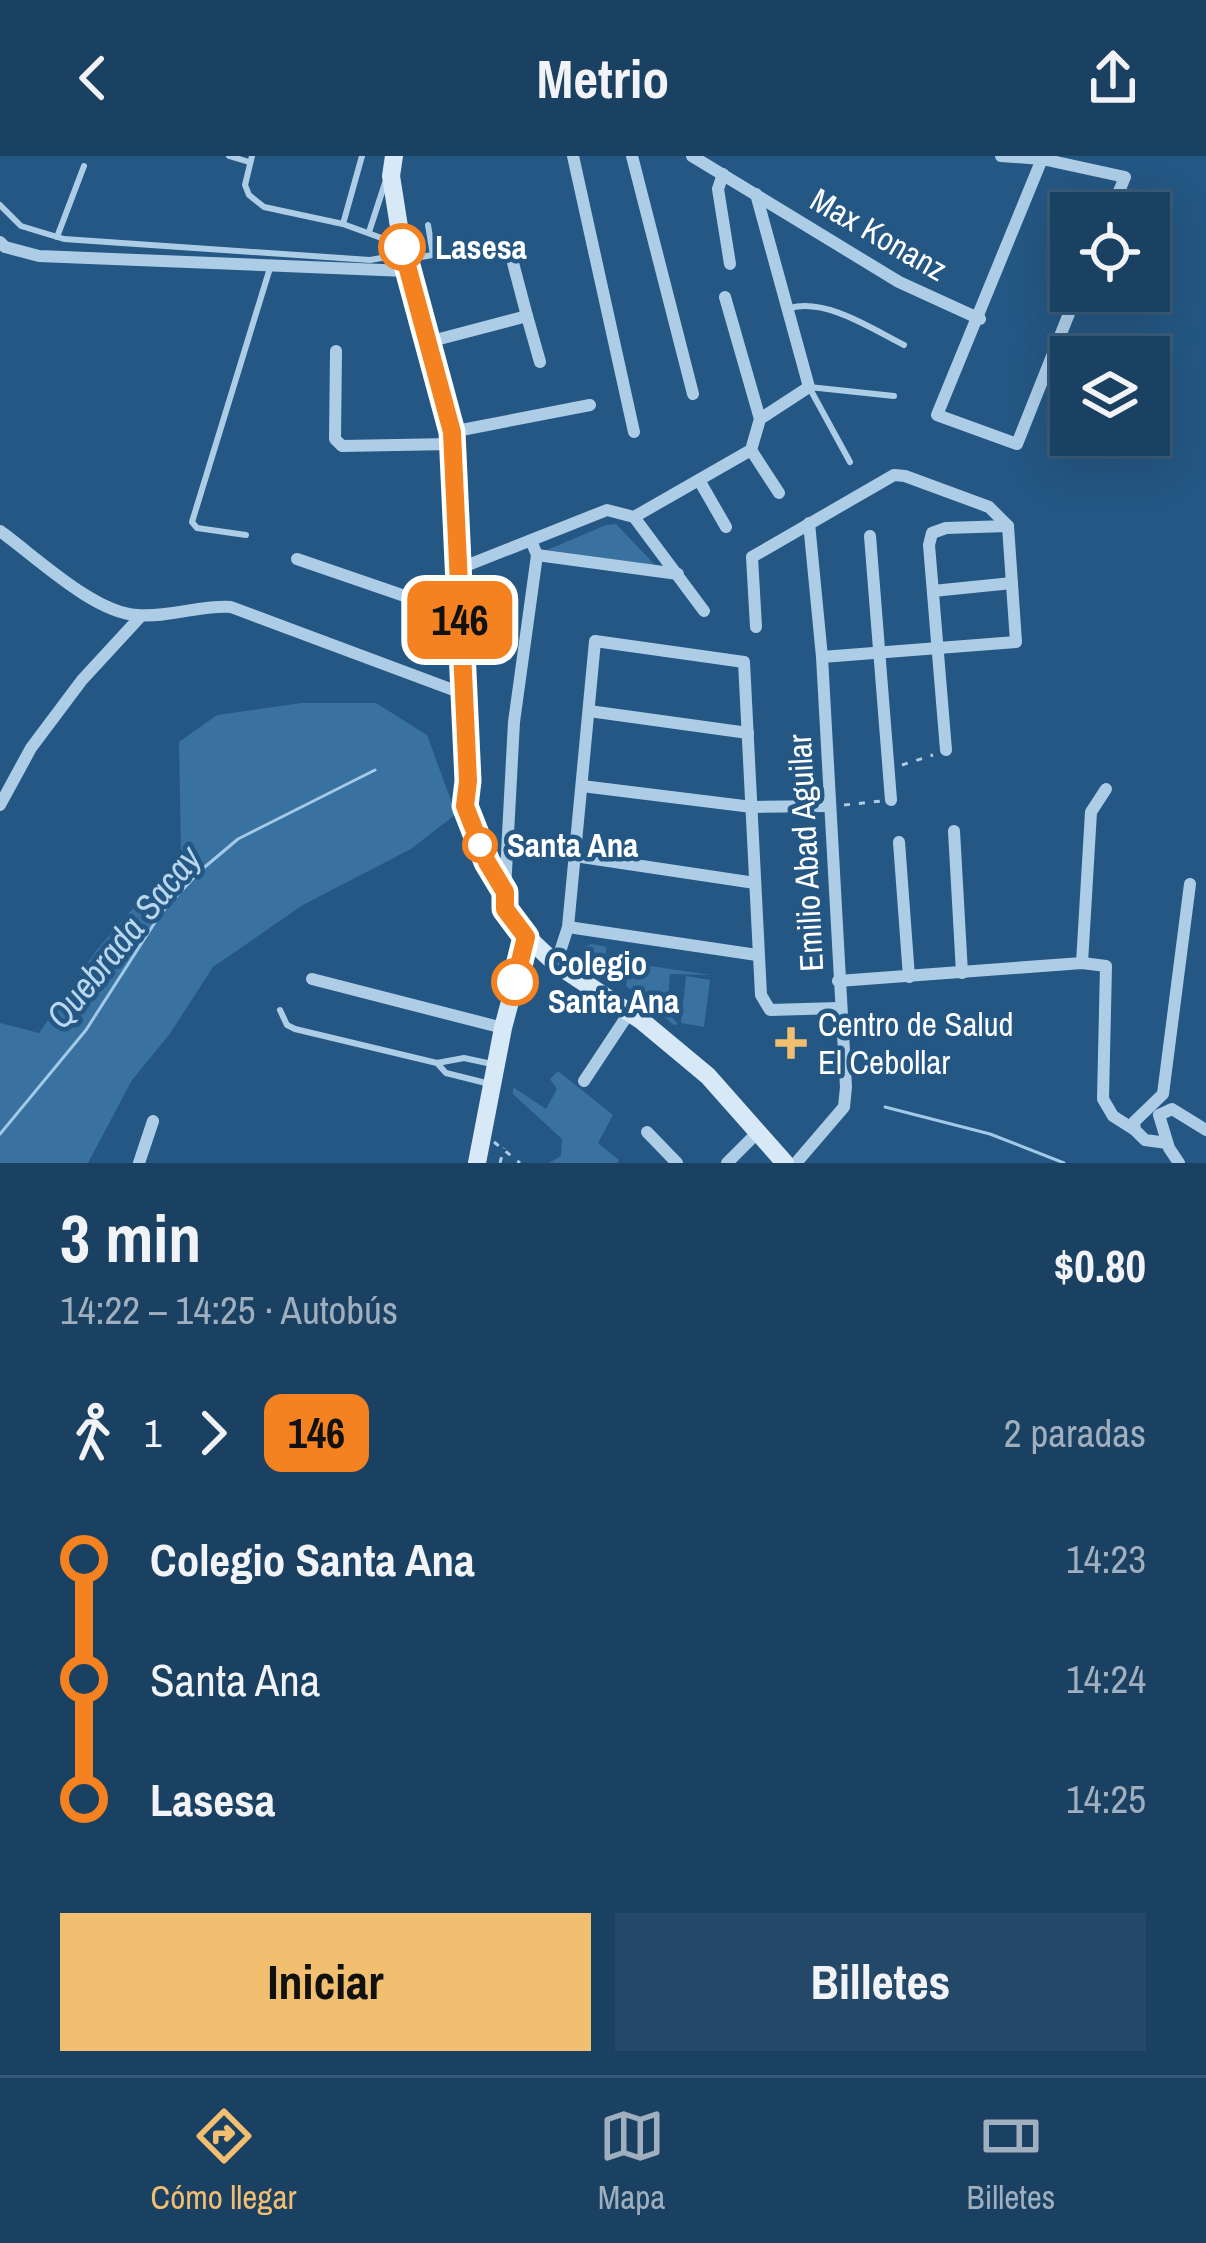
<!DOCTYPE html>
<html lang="es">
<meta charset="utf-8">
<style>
:root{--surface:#1b4162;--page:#244868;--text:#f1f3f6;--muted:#a0afbe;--line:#395a77;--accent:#f2bf71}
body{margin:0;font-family:"Archivo Narrow",sans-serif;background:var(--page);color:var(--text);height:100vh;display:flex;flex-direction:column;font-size:45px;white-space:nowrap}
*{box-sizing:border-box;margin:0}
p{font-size:39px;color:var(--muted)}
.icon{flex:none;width:66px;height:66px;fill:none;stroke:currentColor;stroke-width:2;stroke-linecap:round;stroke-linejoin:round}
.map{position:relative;height:1007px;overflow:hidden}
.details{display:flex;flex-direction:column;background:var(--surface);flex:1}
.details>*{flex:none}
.badge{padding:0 24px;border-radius:18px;font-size:42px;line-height:78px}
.tools{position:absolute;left:1050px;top:36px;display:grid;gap:24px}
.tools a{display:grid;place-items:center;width:120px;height:120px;border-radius:0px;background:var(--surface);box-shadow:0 12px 48px #0002,0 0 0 3px var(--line);font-size:60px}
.map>.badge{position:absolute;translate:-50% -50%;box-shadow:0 0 0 6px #fff}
.legs{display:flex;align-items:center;gap:18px;height:132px;padding:0 60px;font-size:39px}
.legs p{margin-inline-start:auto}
.summary{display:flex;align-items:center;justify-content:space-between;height:204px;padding:0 60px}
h1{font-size:66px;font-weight:800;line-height:90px}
.button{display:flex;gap:24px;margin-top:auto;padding:24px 60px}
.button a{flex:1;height:138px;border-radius:0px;background:var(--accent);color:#111;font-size:48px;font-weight:800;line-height:138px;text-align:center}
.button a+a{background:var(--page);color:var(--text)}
ul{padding:0 60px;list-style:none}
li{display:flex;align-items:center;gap:42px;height:120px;font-size:45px}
li i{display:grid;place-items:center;width:18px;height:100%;margin:0 15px;background:currentColor}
li i::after{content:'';width:30px;height:30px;margin:-15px;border:9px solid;border-radius:50%;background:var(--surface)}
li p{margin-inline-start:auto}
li:first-child i{background:linear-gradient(#0000 50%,currentColor 0)}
li:last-child i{background:linear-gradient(currentColor 50%,#0000 0)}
header{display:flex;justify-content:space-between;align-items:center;height:156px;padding:0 60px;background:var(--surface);font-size:54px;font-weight:800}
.dock{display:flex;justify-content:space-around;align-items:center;height:168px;border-top:3px solid var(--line);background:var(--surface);font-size:33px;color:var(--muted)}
.dock a{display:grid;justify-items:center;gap:6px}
.dock .current{color:var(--accent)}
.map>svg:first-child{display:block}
.green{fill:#3971a0}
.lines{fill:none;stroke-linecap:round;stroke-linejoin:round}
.stream{stroke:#a1c9e8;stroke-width:3}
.path{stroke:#adcde7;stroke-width:3;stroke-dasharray:6 9;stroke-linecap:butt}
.lane{stroke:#adcde7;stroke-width:6}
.street{stroke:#adcde7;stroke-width:12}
.secondary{stroke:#d7e8f6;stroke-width:18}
.line-1-casing{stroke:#fff;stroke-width:27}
.line-1{stroke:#f58220;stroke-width:18}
.stop-1-dot{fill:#fff;stroke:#f58220;stroke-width:6}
.poi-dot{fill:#f2bf71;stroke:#245783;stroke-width:4.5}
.labels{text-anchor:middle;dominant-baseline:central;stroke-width:9;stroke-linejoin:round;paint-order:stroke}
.street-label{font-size:33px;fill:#fff;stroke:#245783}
.stop-label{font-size:33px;font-weight:bold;fill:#fff;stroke:#245783;text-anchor:start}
.poi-label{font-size:33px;fill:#fff;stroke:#245783;text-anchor:start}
.water-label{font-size:36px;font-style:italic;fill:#b8d7ef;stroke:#245783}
</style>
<header><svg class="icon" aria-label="back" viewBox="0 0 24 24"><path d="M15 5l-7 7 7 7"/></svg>Metrio<svg class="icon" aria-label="share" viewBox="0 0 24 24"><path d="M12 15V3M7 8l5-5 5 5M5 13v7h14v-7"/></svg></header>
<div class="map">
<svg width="1206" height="1007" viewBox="0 0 1206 1007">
<rect width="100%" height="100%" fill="#245783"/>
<g class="green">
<path d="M616 368 655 409 547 394 606 369Z"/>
<path d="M301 547H376L427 579 456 658 411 693 303 749 213 811 169 879 132 924 88 1007H0V867L39 877 96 795 181 697 179 586 217 559Z"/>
<path d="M592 788 607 791 599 825 580 812 583 791Z"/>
<path d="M630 807 711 819 670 818 667 856 678 868 674 869 626 830Z"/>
<path d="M686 820 710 824 704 871 681 867Z"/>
<path d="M558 915 613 959 598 987 619 1004 617 1007H549L561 1000 562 983 513 938V931L546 953 557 933 550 923Z"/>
</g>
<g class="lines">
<g class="stream">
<path d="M885 951 990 978 1064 1007"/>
<path d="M0 978 86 874 161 757 200 715 238 683 375 614"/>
</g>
<g class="path">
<path d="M902 609 933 599"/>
<path d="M844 649 882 645"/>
<path d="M494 986 520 1007"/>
<path d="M500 1007 504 992"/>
</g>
<g class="lane">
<path d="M229 0 249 6"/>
<path d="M252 0 245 29 249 39 264 51 343 68 398 88"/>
<path d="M0 49 21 70 64 83 370 104 398 99"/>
<path d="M343 68 362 0"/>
<path d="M369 76 385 27"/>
<path d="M57 81 84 10"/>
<path d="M408 103 433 99 428 69"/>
<path d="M790 152C826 142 872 173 904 189"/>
<path d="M850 306 809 231 894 240"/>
<path d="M246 379 197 372 192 366 270 112"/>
<path d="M280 854 287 869 295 873 437 907 446 917 490 928"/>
<path d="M437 907 464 902 492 908"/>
</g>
<g class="street">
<path d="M573 0 634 276"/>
<path d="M632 0 693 238"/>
<path d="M692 0 899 126 980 163"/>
<path d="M1001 0 1042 3 1125 21 1110 57"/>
<path d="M1042 3 937 259 1017 288 1078 135"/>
<path d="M723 18 718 33 730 108"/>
<path d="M0 86 5 91 39 100 406 115"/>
<path d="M725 141 760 263"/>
<path d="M527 160 540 206"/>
<path d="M428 186 527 160 512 103"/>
<path d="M1057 186 1105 201"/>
<path d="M336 195 335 283 342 290 451 288"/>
<path d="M451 276 590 249"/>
<path d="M751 294 779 337"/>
<path d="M699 324 726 371"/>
<path d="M634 361 704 455"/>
<path d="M0 375C35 400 94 457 137 459 168 462 199 449 231 451L464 538"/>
<path d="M870 380 891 644"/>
<path d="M537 399 678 418"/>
<path d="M297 403 460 459"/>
<path d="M458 413 607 354 634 361 751 294 760 263 809 231 756 38"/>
<path d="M933 435 1012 427"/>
<path d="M756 471 752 401 894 319 905 320 989 351 1008 370 1016 486 822 501"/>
<path d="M589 555 748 577"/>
<path d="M946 594 929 389 932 377 946 372 1008 370"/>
<path d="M582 630 752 651 830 650"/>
<path d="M0 649 31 592 82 524 141 460"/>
<path d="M954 675 962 817"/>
<path d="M899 686 909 821"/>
<path d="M575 700 755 727"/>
<path d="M505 734 514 566 537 399 532 387"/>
<path d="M568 771 757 799"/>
<path d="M1082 807 1091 656 1106 633"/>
<path d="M556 808 568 771 595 485 744 506 761 839 770 854 839 852"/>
<path d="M312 823 503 872"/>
<path d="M838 825 1082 807 1106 810 1103 943 1113 960 1135 974"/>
<path d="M584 925 629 857"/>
<path d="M647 976 677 1007"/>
<path d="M1167 987 1145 984 1135 974 1134 966 1163 938 1190 728"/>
<path d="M139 1007 153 965"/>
<path d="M727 1007 757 977"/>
<path d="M796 1007 844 951 846 931 822 501 809 367"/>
<path d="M1179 1007 1169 992 1159 959 1172 953 1206 974"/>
</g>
<g class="secondary">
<path d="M394 0 391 20 406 115 451 276 468 625 465 650 487 706 505 736V753L527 781 556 808 642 865 708 920 785 1007"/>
<path d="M477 1007 503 872 527 781"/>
</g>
</g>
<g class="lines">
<g class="line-1-casing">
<path id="line-1" d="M402 91 452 276 468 625 465 650 487 706 505 736V753L526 781 515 826"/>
</g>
<use href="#line-1" class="line-1"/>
</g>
<g class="stop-1-dot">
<circle cx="402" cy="91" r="21"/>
<circle cx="480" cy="689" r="15"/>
<circle cx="515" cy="826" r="21"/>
</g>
<path class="poi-dot" d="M785 869h12v12h12v12h-12v12h-12v-12h-12v-12h12z"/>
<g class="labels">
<g class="street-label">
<text transform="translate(879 78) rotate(30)">Max Konanz</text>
<text transform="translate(805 697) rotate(-93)">Emilio Abad Aguilar</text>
</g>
<g class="stop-label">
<text x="435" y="91">Lasesa</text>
<text x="507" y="689">Santa Ana</text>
<text x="548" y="807">Colegio<tspan x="548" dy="38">Santa Ana</tspan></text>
</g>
<g class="poi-label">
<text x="818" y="868">Centro de Salud<tspan x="818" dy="38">El Cebollar</tspan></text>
</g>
<g class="water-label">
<text transform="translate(123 781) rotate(-51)">Quebrada Sacay</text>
</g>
</g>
</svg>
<div class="tools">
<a><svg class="icon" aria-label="locate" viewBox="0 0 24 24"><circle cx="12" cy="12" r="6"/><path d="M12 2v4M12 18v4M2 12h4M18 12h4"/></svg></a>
<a><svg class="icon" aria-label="layers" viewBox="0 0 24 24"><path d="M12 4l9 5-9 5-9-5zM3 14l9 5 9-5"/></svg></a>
</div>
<b class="badge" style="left:460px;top:464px;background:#f58220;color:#111">146</b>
</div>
<section class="details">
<div class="summary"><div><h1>3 min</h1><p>14:22 – 14:25 · Autobús</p></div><b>$0.80</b></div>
<div class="legs"><svg class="icon" aria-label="walk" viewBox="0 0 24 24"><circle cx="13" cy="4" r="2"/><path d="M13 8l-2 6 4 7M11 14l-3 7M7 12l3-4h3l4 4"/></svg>1<svg class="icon" aria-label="forward" viewBox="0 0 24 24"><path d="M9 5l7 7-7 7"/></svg><b class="badge" style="background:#f58220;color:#111">146</b><p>2 paradas</p></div>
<ul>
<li><i style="color:#f58220"></i><b>Colegio Santa Ana</b><p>14:23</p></li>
<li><i style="color:#f58220"></i><span>Santa Ana</span><p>14:24</p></li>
<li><i style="color:#f58220"></i><b>Lasesa</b><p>14:25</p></li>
</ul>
<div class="button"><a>Iniciar</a><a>Billetes</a></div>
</section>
<nav class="dock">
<a class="current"><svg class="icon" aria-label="directions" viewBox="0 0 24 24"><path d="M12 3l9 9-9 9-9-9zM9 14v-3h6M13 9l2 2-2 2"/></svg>Cómo llegar</a>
<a><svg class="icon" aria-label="map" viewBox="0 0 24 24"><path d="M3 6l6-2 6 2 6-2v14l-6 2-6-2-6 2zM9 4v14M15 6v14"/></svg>Mapa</a>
<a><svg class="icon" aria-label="tickets" viewBox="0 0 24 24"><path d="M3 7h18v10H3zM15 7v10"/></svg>Billetes</a>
</nav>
